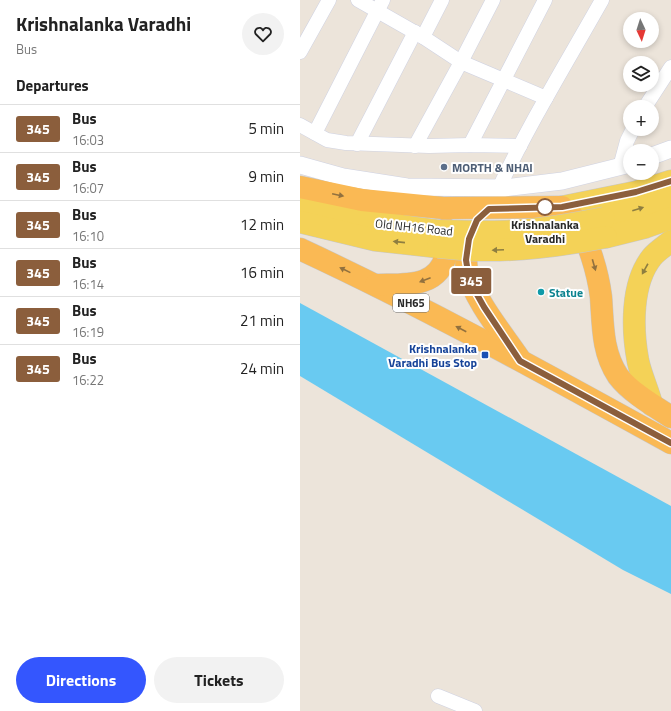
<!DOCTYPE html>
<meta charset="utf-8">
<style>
:root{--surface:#fff;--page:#f2f2f2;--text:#222;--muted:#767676;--line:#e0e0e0;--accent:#3456fe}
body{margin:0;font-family:"Titillium Web",sans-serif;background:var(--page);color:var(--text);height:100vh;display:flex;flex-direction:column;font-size:15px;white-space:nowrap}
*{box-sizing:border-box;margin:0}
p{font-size:13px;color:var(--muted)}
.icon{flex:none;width:22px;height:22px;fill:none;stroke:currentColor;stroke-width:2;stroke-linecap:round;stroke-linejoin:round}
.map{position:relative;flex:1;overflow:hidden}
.drawer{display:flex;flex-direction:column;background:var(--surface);width:300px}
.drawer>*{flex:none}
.badge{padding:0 8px;border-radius:3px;font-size:14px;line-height:26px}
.needle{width:26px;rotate:176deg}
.controls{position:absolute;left:323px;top:12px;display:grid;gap:8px}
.controls a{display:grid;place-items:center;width:36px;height:36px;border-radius:50%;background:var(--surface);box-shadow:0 2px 6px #0003;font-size:20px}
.map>.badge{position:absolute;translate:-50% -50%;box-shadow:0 0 0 2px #fff}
h2{padding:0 16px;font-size:15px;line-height:36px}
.round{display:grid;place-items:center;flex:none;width:42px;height:42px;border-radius:21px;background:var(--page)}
.overview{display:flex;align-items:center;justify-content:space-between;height:68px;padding:0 16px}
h1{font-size:19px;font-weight:700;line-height:30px}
.action{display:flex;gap:8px;margin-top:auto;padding:8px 16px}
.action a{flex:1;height:46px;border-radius:24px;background:var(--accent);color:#fff;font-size:16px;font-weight:700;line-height:46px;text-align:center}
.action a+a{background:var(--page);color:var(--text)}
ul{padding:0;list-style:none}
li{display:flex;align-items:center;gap:12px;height:48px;padding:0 16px;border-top:1px solid var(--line)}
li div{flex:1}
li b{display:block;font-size:15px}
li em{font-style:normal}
li .badge{min-width:44px;font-weight:700;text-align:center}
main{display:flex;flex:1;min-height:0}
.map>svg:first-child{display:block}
.water{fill:#69caf1}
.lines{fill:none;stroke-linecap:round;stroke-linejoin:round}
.minor-casing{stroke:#cfd2e2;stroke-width:15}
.tertiary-casing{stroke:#cfd2e2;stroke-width:18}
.primary-casing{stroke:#c7c7c7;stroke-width:23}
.trunk-casing{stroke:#c7c7c7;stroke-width:23}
.minor{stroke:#fff;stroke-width:14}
.tertiary{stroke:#fff;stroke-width:17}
.primary{stroke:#f4d257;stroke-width:22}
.trunk{stroke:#fab954;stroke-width:22}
.primary-bridge-casing{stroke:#c7c7c7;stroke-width:23;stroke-linecap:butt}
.primary-bridge{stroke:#f4d257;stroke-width:22}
.oneway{fill:#92713e}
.oneway2{fill:#8e7e40}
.line-casing{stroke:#fff;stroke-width:9}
.line{stroke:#8b5e3c;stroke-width:6}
.service-dot{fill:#5c6f8a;stroke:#fff;stroke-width:1.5}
.stop-dot{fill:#fff;stroke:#8b5e3c;stroke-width:2}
.culture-dot{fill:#0f9aa8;stroke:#fff;stroke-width:1.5}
.transit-dot{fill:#1a4fb4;stroke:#fff;stroke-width:1.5}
.labels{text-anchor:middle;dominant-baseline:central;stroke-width:4;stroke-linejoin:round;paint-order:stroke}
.shield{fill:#fff;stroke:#696969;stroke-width:1}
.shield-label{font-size:11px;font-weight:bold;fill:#292929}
.service-label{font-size:12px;font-weight:bold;fill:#4e5e75;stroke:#fff;text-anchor:start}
.stop-label{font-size:12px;font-weight:bold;fill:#292929;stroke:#fff}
.street-label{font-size:12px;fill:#292929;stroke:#fff}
.culture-label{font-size:12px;font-weight:bold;fill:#0d838f;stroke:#fff;text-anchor:start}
.transit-label{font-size:12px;font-weight:bold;fill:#164399;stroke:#fff;text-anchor:end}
</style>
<main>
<section class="drawer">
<div class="overview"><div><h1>Krishnalanka Varadhi</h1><p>Bus</p></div><a class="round"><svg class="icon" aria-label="heart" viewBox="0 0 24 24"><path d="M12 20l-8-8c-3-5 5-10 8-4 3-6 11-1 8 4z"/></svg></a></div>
<h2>Departures</h2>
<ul>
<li><span class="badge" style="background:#8b5e3c;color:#fff">345</span><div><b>Bus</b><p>16:03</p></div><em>5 min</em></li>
<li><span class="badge" style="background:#8b5e3c;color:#fff">345</span><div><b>Bus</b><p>16:07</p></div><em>9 min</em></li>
<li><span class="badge" style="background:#8b5e3c;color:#fff">345</span><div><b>Bus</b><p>16:10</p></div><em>12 min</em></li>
<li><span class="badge" style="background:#8b5e3c;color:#fff">345</span><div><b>Bus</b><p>16:14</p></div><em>16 min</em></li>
<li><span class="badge" style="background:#8b5e3c;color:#fff">345</span><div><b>Bus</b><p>16:19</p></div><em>21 min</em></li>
<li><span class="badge" style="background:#8b5e3c;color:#fff">345</span><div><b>Bus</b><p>16:22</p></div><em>24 min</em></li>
</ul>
<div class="action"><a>Directions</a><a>Tickets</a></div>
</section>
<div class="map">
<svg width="371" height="711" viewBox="0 0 371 711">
<rect width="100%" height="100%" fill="#ece4da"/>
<path class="water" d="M0 303 371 506V594L323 570 0 376Z"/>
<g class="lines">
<g class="minor-casing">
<g id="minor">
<path d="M58 0 123 37 161 62 246 98"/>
<path d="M123 37 142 0"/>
<path d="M0 52 29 0"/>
<path d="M345 107 371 67"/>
<path d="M0 125 27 140 46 143 129 146 170 145 220 146"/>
<path d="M15 133 83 0"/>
<path d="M57 144 115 32"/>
<path d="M170 145 245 0"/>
<path d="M115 146 161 62 193 0"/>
<path d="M320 167 327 141 333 129"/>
<path d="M199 188C229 124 267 62 302 0"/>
<path d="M138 696 175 711"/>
</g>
</g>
<g class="tertiary-casing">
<g id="tertiary">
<path d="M352 156 371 149"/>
<path d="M0 165 43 177 107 187 204 188 262 181 330 164"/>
</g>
</g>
<g class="primary-casing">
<g id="primary">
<path d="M0 205C45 218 91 225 138 231"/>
<path d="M262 207 336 192 371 181"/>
<path d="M304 218 318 215 371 198"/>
<path d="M0 222 75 240 138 247"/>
<path d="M306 237 346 227 371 218"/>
<path d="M352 405C348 390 341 375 338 361 332 329 331 283 352 257 357 251 365 246 371 241"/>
</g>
</g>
<g class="trunk-casing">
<g id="trunk">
<path d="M0 187 62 200 143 208 262 207C265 210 270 213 273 217 288 237 298 273 301 297 303 325 302 352 318 376 330 392 354 406 371 417"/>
<path d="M172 232C167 243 165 258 167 271 174 299 202 333 219 358"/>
<path d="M0 249C127 308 249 376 371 443"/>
<path d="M76 285C103 284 139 289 146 254 147 246 146 237 146 229"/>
</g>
</g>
<use href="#minor" class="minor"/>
<use href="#tertiary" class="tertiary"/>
<use href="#primary" class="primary"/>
<use href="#trunk" class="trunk"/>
<g class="primary-bridge-casing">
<g id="primary-bridge">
<path d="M138 231C164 231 190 233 215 231 245 229 274 224 304 218"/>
<path d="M138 247C152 248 166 250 181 250 223 251 265 245 306 237"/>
</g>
</g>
<use href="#primary-bridge" class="primary-bridge"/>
</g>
<defs><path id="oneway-solid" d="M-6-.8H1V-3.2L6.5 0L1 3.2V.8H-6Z"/></defs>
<g class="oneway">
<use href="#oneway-solid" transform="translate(38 195) rotate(12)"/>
<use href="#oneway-solid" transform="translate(294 265) rotate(74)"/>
<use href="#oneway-solid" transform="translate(45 270) rotate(-154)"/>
<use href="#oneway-solid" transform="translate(125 280) rotate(159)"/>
<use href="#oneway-solid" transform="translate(161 329) rotate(-152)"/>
</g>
<g class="oneway2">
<use href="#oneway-solid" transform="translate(338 209) rotate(-18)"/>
<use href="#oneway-solid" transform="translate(99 242) rotate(-174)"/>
<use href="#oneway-solid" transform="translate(198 250) rotate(178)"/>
<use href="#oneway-solid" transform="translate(345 269) rotate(119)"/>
</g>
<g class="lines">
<g class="line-casing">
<path id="line" d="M371 181 336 192 262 207 189 209 177 220 169 239 166 260 168 272 175 291 184 307 220 361 371 443"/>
</g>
<use href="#line" class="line"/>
</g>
<circle class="service-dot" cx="144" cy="167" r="4"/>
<circle class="stop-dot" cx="245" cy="207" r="8"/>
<circle class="culture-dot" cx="241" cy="292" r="4"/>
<rect class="transit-dot" x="181" y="351" width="8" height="8" rx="2"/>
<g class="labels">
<rect class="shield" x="93" y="294" width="36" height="18" rx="3"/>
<g class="shield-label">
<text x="111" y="303">NH65</text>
</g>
<g class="service-label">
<text x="152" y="167">MORTH &amp; NHAI</text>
</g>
<g class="stop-label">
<text x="245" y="224">Krishnalanka<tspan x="245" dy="14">Varadhi</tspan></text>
</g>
<g class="street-label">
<text transform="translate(114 227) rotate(6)">Old NH16 Road</text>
</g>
<g class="culture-label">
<text x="249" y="292">Statue</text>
</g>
<g class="transit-label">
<text x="177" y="348">Krishnalanka<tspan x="177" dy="14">Varadhi Bus Stop</tspan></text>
</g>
</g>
</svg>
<div class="controls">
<a><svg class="needle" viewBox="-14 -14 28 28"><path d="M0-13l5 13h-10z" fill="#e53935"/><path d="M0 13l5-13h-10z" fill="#767676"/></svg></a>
<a><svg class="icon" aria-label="layers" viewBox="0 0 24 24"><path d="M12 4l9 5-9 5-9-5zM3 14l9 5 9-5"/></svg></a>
<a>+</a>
<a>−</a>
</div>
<b class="badge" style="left:171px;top:281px;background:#8b5e3c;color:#fff">345</b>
</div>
</main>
